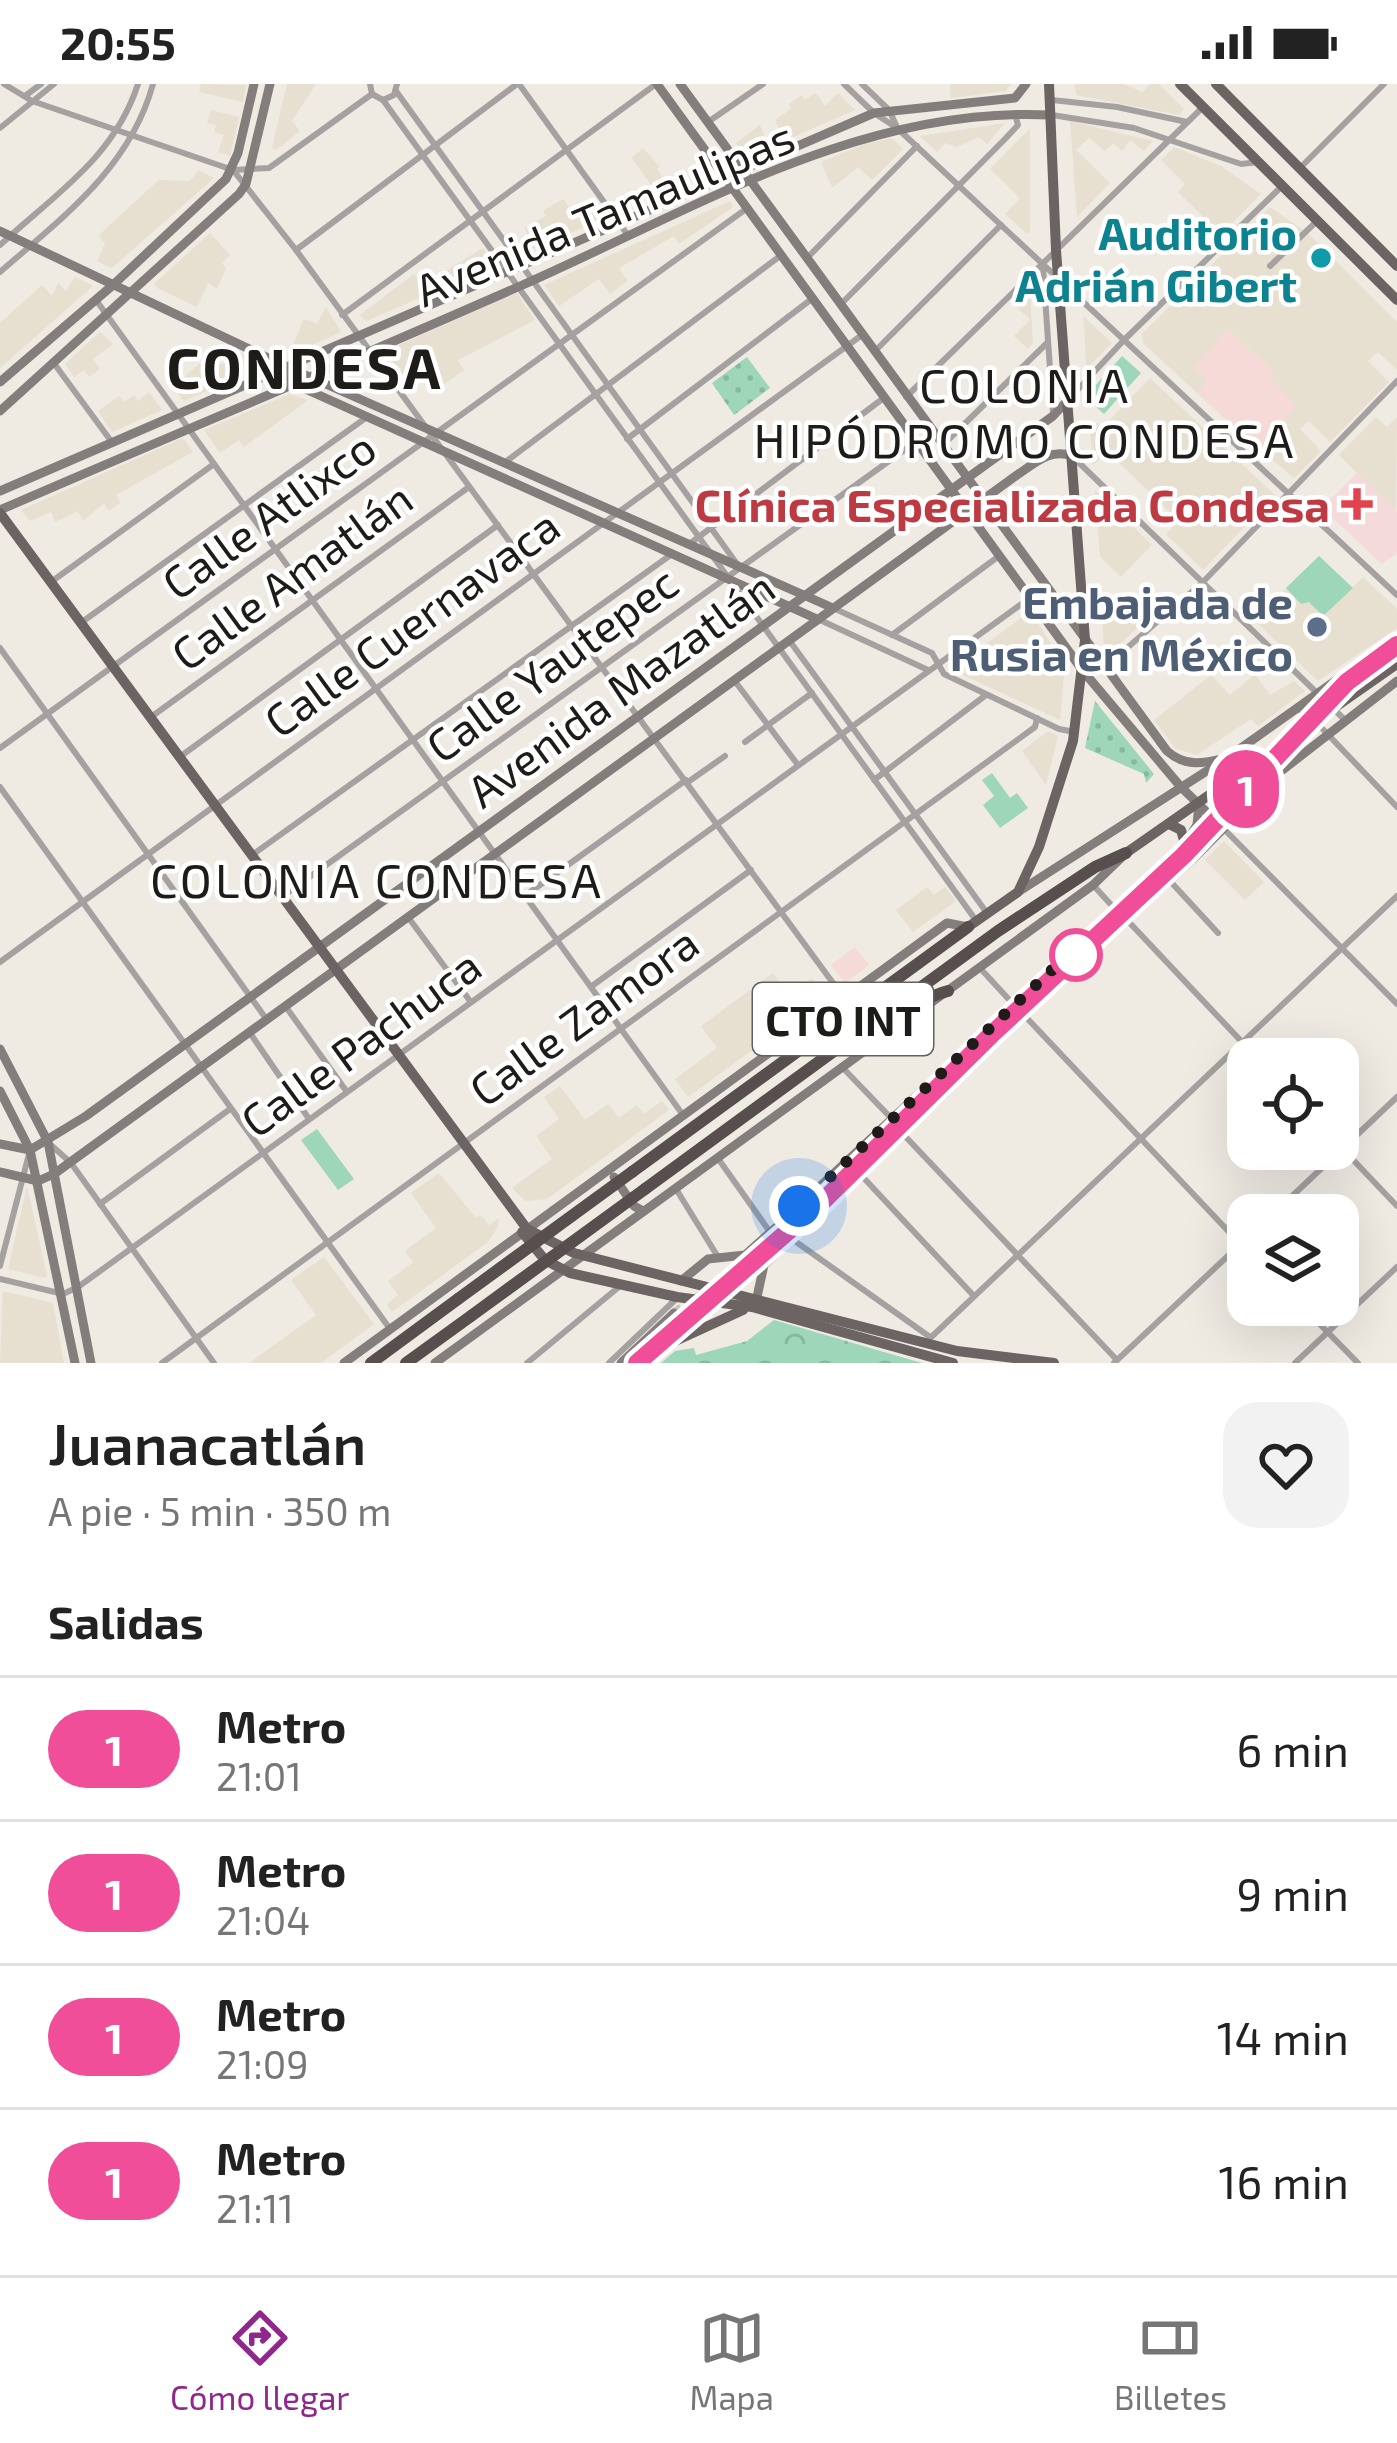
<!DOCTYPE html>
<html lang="es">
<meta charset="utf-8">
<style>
:root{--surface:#fff;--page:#f2f2f2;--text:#222;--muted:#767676;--line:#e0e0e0;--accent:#8f278c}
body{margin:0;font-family:"Exo 2",sans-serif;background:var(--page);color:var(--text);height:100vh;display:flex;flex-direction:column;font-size:45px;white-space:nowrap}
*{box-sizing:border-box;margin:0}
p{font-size:39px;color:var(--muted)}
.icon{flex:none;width:66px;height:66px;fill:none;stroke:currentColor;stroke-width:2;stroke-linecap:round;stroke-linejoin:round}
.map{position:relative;height:1279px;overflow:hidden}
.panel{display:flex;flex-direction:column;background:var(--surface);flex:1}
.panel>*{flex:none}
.badge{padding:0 24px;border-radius:39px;font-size:42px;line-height:78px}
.controls{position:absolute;left:1227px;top:954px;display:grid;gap:24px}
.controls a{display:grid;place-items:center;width:132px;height:132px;border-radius:24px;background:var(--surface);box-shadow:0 12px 48px #0002;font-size:60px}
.you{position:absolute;width:60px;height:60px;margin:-30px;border:9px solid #fff;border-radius:50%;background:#1a73e8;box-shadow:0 0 0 18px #1a73e833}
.map>.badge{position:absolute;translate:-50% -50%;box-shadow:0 0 0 6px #fff}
h2{padding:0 48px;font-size:45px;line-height:108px}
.round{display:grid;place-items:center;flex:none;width:126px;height:126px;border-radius:36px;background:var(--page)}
.head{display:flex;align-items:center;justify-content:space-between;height:204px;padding:0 48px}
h1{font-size:57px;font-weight:600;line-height:90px}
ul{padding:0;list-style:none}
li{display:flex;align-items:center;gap:36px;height:144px;padding:0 48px;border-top:3px solid var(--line)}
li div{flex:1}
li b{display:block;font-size:45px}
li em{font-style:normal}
li .badge{min-width:132px;font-weight:700;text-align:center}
.status{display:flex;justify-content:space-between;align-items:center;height:84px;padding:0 60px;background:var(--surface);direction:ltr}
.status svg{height:33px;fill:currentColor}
.dock{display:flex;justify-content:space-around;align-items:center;height:168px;border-top:3px solid var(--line);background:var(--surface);font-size:33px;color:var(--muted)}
.dock a{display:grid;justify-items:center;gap:6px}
.dock .current{color:var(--accent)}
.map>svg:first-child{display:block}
.built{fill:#e7dfd0}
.industrial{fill:#f5dad8}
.medical{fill:#f5dadb}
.green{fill:#9ed6ba}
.forest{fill:url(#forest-crowns)}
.park{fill:url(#park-dots)}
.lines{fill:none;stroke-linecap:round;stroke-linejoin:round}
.secondary-tunnel{stroke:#c5c2bb;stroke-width:9;stroke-dasharray:9 4.5;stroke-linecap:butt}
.street{stroke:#a5a1a0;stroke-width:6}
.secondary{stroke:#837d7c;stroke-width:9}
.primary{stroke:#6b6463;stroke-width:10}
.highway{stroke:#574e4d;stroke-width:12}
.highway-bridge{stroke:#574e4d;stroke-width:12}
.line-casing{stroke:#fff;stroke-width:27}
.line{stroke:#f04e98;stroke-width:18}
.walk{stroke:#1d1c19;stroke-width:12;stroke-dasharray:0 21.6}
.culture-dot{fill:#0f9aa8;stroke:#fff;stroke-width:4.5}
.health-dot{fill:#e0444e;stroke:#fff;stroke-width:4.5}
.service-dot{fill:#5c6f8a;stroke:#fff;stroke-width:4.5}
.stop-dot{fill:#fff;stroke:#f04e98;stroke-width:6}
.labels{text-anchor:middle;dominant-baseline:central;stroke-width:9;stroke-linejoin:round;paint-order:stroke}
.shield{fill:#fff;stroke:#61605e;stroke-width:3}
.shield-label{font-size:42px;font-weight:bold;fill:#1d1c19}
.street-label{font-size:45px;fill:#1d1c19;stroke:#fff}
.culture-label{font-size:45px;font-weight:bold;fill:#0d838f;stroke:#fff;text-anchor:end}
.health-label{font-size:45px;font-weight:bold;fill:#be3a42;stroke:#fff;text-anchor:end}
.service-label{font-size:45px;font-weight:bold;fill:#4e5e75;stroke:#fff;text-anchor:end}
.neighbourhood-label{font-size:48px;letter-spacing:3px;fill:#1d1c19;stroke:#fff}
.district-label{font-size:57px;font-weight:bold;letter-spacing:3px;fill:#1d1c19;stroke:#fff}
</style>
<div class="status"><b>20:55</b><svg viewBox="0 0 49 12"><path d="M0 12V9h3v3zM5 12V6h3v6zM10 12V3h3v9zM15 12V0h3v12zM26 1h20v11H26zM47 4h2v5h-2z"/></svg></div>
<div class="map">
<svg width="1397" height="1279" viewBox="0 0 1397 1279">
<defs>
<pattern id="forest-crowns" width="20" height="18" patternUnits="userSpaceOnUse" patternTransform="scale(3)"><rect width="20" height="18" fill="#9ed6ba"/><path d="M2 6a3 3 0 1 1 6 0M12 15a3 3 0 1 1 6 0" fill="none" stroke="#88b79f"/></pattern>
<pattern id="park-dots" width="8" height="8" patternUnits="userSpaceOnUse" patternTransform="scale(3)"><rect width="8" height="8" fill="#9ed6ba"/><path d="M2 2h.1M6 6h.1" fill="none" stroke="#88b79f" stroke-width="1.8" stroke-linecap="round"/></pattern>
</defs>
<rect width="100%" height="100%" fill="#efebe3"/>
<g class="built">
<path d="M201 0 246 1 243 18 199 8Z"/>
<path d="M287 0H316L292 37 300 47 276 66 272 64Z"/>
<path d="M950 0H1011L1006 7 951 14Z"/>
<path d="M1075 0H1124L1142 8 1151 0H1159L1184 25 1179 31 1076 11Z"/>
<path d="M816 9 825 22 838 9 855 26 784 57 775 36 791 25 789 20 802 11 805 16Z"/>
<path d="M211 26 239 33 230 72 218 68 224 51 214 48 216 41 207 39Z"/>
<path d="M1070 37 1153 57 1143 67 1130 56 1122 67 1113 59 1105 67 1089 54 1076 66 1110 99 1077 133Z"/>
<path d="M1005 39 987 60 979 53 957 63 945 59 937 68 920 52Z"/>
<path d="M760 41 769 63 746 73 736 59Z"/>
<path d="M1030 44V148L1027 150 1005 130 1020 114 990 85Z"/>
<path d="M892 54 903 65 872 96 858 83 832 104 821 78 865 60Z"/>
<path d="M1174 63 1221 82 1261 110 1221 150 1178 108 1185 100 1161 76Z"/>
<path d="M643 64 660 83 657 85 671 105 658 111 632 74Z"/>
<path d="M199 86 214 94 112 184 97 177 105 160 99 152 106 144 159 96 190 97Z"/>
<path d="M563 115 573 129 590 117 603 135 523 169 516 161 529 152 524 144 546 132 543 127Z"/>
<path d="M730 117 733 123 679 160 674 152 619 184 627 197 610 210 599 195 559 222 544 201Z"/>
<path d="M1270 123 1309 150 1397 238V286L1378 268 1368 277 1389 298 1330 358 1309 337 1300 345 1321 367 1294 394 1256 362 1296 322 1267 292 1272 286 1227 245 1206 271 1208 297 1197 309 1143 259 1142 250Z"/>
<path d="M210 149 230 171 222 179 226 185 217 205 208 199 197 223 159 205 154 200Z"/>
<path d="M483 164 494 182 366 237 360 231 414 190 420 197 427 191 431 196Z"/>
<path d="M75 193 93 202 0 284V239L42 201 52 212 58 199 66 207Z"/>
<path d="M1030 206 1033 259 1028 265 1014 252 1030 236 1015 221Z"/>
<path d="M517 209 535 236 458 276 464 286 438 305 421 277 402 290 385 267Z"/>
<path d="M326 223 341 248 303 265H291L304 235 317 240Z"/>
<path d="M1083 232 1112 259 1086 285 1085 256Z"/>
<path d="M100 248 113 260 93 275 100 285 89 293 84 286 74 293 65 280Z"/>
<path d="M237 267 253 276 252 287 184 317 173 303 199 280H231Z"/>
<path d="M1150 294 1275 411 1203 486 1166 450 1179 437 1108 368 1093 381 1090 345 1095 338 1103 343Z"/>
<path d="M149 308 162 326 112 348 98 327 119 312 124 318 134 311 138 317Z"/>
<path d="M290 310 308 316 244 363 239 356 220 369 204 346Z"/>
<path d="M1376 333 1387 343 1397 333 1396 429 1339 371Z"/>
<path d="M183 354 193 368 116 411 120 419 109 427 104 419 83 437 78 427 55 438 51 428 30 437 21 426Z"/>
<path d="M1095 406 1152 461 1121 493 1100 473Z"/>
<path d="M1319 472 1352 504 1363 493 1397 525V544L1318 597 1254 536Z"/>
<path d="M1115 512 1143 539 1113 566 1104 565 1102 525Z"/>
<path d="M1030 527 1065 581 1060 636 952 586Z"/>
<path d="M1255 590 1270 611 1294 597 1305 607 1258 642 1251 635 1197 671 1176 665 1154 636 1211 591 1230 611Z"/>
<path d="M1048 647 1058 652 1046 701 1022 667Z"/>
<path d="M1224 757 1264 798 1245 816 1205 776Z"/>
<path d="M927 803 934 811 945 803 956 817 913 848 896 826Z"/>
<path d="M773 889 789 910 812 894 826 912 688 1013 675 995 717 964 701 942Z"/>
<path d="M560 1002 585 1036 608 1020 619 1034 637 1021 644 1030 662 1017 669 1026 547 1115 526 1117 512 1104 552 1075 536 1052 559 1035 544 1013Z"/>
<path d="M439 1089 476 1134 481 1131 489 1141 499 1134 498 1143 488 1158 392 1228 387 1220 398 1211 388 1197 413 1178 405 1167 436 1144 411 1109Z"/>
<path d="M27 1102 47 1192 45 1194 8 1185Z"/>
<path d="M324 1173 374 1240 321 1279H249L316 1231 291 1196Z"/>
<path d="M3 1207 53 1219 64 1279H0Z"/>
</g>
<g class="industrial">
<path d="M1227 245 1273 287 1268 293 1297 322 1255 363 1197 309 1208 297 1194 284Z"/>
<path d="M855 863 869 881 845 899 831 881Z"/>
</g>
<path class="medical" d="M1357 389 1397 428V469L1382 480 1322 424Z"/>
<g class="green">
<path d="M1122 272 1141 289 1104 330 1085 313Z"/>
<path d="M1319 472 1353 504 1323 532 1309 518 1301 520 1286 504Z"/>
<path d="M992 689 1010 714 1017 709 1028 724 1000 744 983 721 994 712 982 696Z"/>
<path d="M317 1045 354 1095 338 1106 301 1056Z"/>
</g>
<path class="forest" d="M774 1236 915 1277 923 1279H661L675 1267 694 1264 696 1271 747 1257Z"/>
<g class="park">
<path d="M747 273 770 304 734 331 712 299Z"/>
<path d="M1095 617 1154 690 1146 699 1144 690 1085 664Z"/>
</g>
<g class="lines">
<path class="secondary-tunnel" d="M674 1229 738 1186 821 1112"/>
<g class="street">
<path d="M4 0 32 17 233 86 269 84 372 10"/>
<path d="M370 0 372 10 383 16 394 11 397 0"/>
<path d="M519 0 627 150"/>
<path d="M844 0 874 29 897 44 1397 511"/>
<path d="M862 0 889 26 896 41"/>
<path d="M396 7 737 480"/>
<path d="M25 12 41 0"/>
<path d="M383 16 975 835"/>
<path d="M1052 16 1117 23 1187 38"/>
<path d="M1052 31 1134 44 1241 80 1259 78"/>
<path d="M708 38 763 0"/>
<path d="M0 44 54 0"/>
<path d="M1300 84 1384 0"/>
<path d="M233 86 296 166 844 914"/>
<path d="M0 161C54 111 114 74 138 0"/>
<path d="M296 166 517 0"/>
<path d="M806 175 917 62"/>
<path d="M1270 182 1317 137"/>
<path d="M1043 183 1053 329"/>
<path d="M0 188C63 133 130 84 153 0"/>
<path d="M96 216 683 1031"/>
<path d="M840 221 1005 55 1018 41 1016 34"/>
<path d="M342 231 656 0"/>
<path d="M874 268 1001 141"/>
<path d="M53 278 111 357"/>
<path d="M906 313 1203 23"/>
<path d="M1068 316 1124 256 1282 102"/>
<path d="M627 355 813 214"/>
<path d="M945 359 1047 259"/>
<path d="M1073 373 1345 636"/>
<path d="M504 379 780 172"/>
<path d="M688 461 885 313"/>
<path d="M51 498 214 380"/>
<path d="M833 524 932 569 944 590 1059 645 1075 648"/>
<path d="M820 536 928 586"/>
<path d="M82 538 367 333"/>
<path d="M892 551 999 472"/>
<path d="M789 556 987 829"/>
<path d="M0 564 267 936"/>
<path d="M1105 583 1202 499 1397 297"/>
<path d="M734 596 798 681"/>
<path d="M1298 625 1316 638 1397 723"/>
<path d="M151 633 469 403"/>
<path d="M745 658 812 609"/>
<path d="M0 664 746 125"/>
<path d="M181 672 498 441"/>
<path d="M874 696 986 611"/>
<path d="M688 698 725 672"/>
<path d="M0 703 390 1245"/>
<path d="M1223 744 1397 920"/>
<path d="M252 771 672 470"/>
<path d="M1170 797 1218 849"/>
<path d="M1093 801 1115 825"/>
<path d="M526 811 686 696"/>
<path d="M283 812 917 357"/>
<path d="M408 833 470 917"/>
<path d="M1127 836 1258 975"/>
<path d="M0 878 862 251"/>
<path d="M980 884 1014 921"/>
<path d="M592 902 751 786"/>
<path d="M286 923 347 1008"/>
<path d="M1023 930 1248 1168"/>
<path d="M250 949 309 1035"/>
<path d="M843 984 892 1035"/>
<path d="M903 1050 1116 1275"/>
<path d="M1338 1060 1397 1122"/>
<path d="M51 1061 71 1079 214 1279"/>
<path d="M717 1073 770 1148 792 1155 930 1253"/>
<path d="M861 1091 973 1211"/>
<path d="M676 1105 718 1173"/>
<path d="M100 1120 230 1025"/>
<path d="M1272 1131 1397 1013"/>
<path d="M0 1182 29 1070"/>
<path d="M0 1195 63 1210 78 1203 1045 503"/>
<path d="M1301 1221 1358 1279"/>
<path d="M925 1259 1397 812"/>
<path d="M162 1279 1035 643 1037 634"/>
<path d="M527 1279 620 1202"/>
<path d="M609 1279 675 1216"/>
<path d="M1114 1279 1248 1153"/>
<path d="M1295 1279 1397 1183"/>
</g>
<g class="secondary">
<path d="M657 0 1083 587 1180 702 1223 744"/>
<path d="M680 0 1167 667C1186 684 1205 679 1227 674"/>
<path d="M0 147 285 282 833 524"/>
<path d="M285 282 292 299 817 535"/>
<path d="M0 298 113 201 226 95 238 69 254 0"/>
<path d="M0 327 239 110 246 100 270 0"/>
<path d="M0 407 874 29 1015 14 1026 0"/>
<path d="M0 426C173 351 346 279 518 203 687 129 858 22 1049 31"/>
<path d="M1018 808 1227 674 1397 553"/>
<path d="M0 965 48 1058 91 1279"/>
<path d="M0 1007 30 1066 75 1279"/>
<path d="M0 1060 30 1066 86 1032 1053 332 1068 316"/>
<path d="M0 1088 38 1097 54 1090 1017 391C1035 379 1050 364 1072 372"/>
<path d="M614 1093 634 1122 643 1127"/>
<path d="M821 1112 940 1000 959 987"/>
<path d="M681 1197 708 1175 745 1171 781 1139 1185 760 1197 741 1199 720"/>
<path d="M757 1213 764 1181 945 1009 972 978 1193 775 1280 688 1397 597"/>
<path d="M344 1279 947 839 968 843"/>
<path d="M435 1279 1093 801 1122 773"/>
<path d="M621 1279 674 1229"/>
</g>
<g class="primary">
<path d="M1180 0 1397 216"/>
<path d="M1216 0 1397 182"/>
<path d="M0 429 527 1145 574 1169 957 1267 1054 1279"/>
<path d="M1169 740 1181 746 1185 760"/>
<path d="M1126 769 1397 580"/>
<path d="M968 843 1018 808 1039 763 1073 657 1085 556 1056 166 1049 0"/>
<path d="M522 1148 545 1176 570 1189 677 1213 752 1223 953 1279"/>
<path d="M647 1279 673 1258 743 1226"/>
</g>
<g class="highway">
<path d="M880 937C905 931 922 913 948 907"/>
<path d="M802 965C812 943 830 935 842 915"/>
<path d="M632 1088 968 843"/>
<path d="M645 1105 998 847 1095 783 1126 769"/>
<path d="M371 1279 458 1215"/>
<path d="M406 1279 471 1232"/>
</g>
<g class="highway-bridge">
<path d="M458 1215 632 1088"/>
<path d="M471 1232 645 1105"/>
</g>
</g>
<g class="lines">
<g class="line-casing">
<path id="line" d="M637 1279 824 1116 991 951 1184 771 1347 598 1397 561"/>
</g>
<use href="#line" class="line"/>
<path class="walk" d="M799 1122 1082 858 1076 871"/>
</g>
<circle class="culture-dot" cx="1321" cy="174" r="12"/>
<path class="health-dot" d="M1351 402h12v12h12v12h-12v12h-12v-12h-12v-12h12z"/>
<circle class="service-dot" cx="1317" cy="543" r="12"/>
<circle class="stop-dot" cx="1076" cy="871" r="24"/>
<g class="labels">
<rect class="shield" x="753" y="899" width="180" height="72" rx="9"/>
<g class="shield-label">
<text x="843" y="935">CTO INT</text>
</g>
<g class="street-label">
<text transform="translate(604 128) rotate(-23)">Avenida Tamaulipas</text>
<text transform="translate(268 430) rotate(-36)">Calle Atlixco</text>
<text transform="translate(291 491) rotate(-36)">Calle Amatlán</text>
<text transform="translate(411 538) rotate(-36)">Calle Cuernavaca</text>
<text transform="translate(551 579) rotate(-36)">Calle Yautepec</text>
<text transform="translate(620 604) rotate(-36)">Avenida Mazatlán</text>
<text transform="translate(583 931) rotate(-36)">Calle Zamora</text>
<text transform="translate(360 958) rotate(-36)">Calle Pachuca</text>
</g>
<g class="culture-label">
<text x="1297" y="148">Auditorio<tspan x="1297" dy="52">Adrián Gibert</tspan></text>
</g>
<g class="health-label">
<text x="1330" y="420">Clínica Especializada Condesa</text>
</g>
<g class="service-label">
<text x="1293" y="517">Embajada de<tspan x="1293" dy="52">Rusia en México</tspan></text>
</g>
<g class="neighbourhood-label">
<text x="1025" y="300">COLONIA<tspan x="1025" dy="55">HIPÓDROMO CONDESA</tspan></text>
<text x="377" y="795">COLONIA CONDESA</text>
</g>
<g class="district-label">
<text x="305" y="282">CONDESA</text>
</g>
</g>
</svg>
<div class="controls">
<a><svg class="icon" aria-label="locate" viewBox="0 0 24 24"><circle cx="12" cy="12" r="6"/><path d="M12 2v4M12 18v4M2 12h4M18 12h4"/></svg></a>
<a><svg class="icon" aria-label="layers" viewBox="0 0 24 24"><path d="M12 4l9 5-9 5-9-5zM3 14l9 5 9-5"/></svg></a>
</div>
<div class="you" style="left:799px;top:1122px"></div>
<b class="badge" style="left:1246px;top:705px;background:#f04e98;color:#fff">1</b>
</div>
<section class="panel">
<div class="head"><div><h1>Juanacatlán</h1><p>A pie · 5 min · 350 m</p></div><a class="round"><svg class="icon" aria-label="heart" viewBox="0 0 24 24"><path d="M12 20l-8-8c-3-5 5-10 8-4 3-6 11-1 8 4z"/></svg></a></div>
<h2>Salidas</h2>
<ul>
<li><span class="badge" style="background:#f04e98;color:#fff">1</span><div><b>Metro</b><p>21:01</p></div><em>6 min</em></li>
<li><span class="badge" style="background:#f04e98;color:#fff">1</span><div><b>Metro</b><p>21:04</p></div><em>9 min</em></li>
<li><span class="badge" style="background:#f04e98;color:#fff">1</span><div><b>Metro</b><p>21:09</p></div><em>14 min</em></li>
<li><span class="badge" style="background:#f04e98;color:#fff">1</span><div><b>Metro</b><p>21:11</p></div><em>16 min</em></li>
</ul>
</section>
<nav class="dock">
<a class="current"><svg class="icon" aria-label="directions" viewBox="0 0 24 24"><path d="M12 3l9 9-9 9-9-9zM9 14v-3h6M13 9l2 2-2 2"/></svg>Cómo llegar</a>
<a><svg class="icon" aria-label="map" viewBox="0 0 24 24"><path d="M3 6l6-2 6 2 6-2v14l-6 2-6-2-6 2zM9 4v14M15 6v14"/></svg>Mapa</a>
<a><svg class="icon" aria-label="tickets" viewBox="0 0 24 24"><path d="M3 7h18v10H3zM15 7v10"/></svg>Billetes</a>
</nav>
